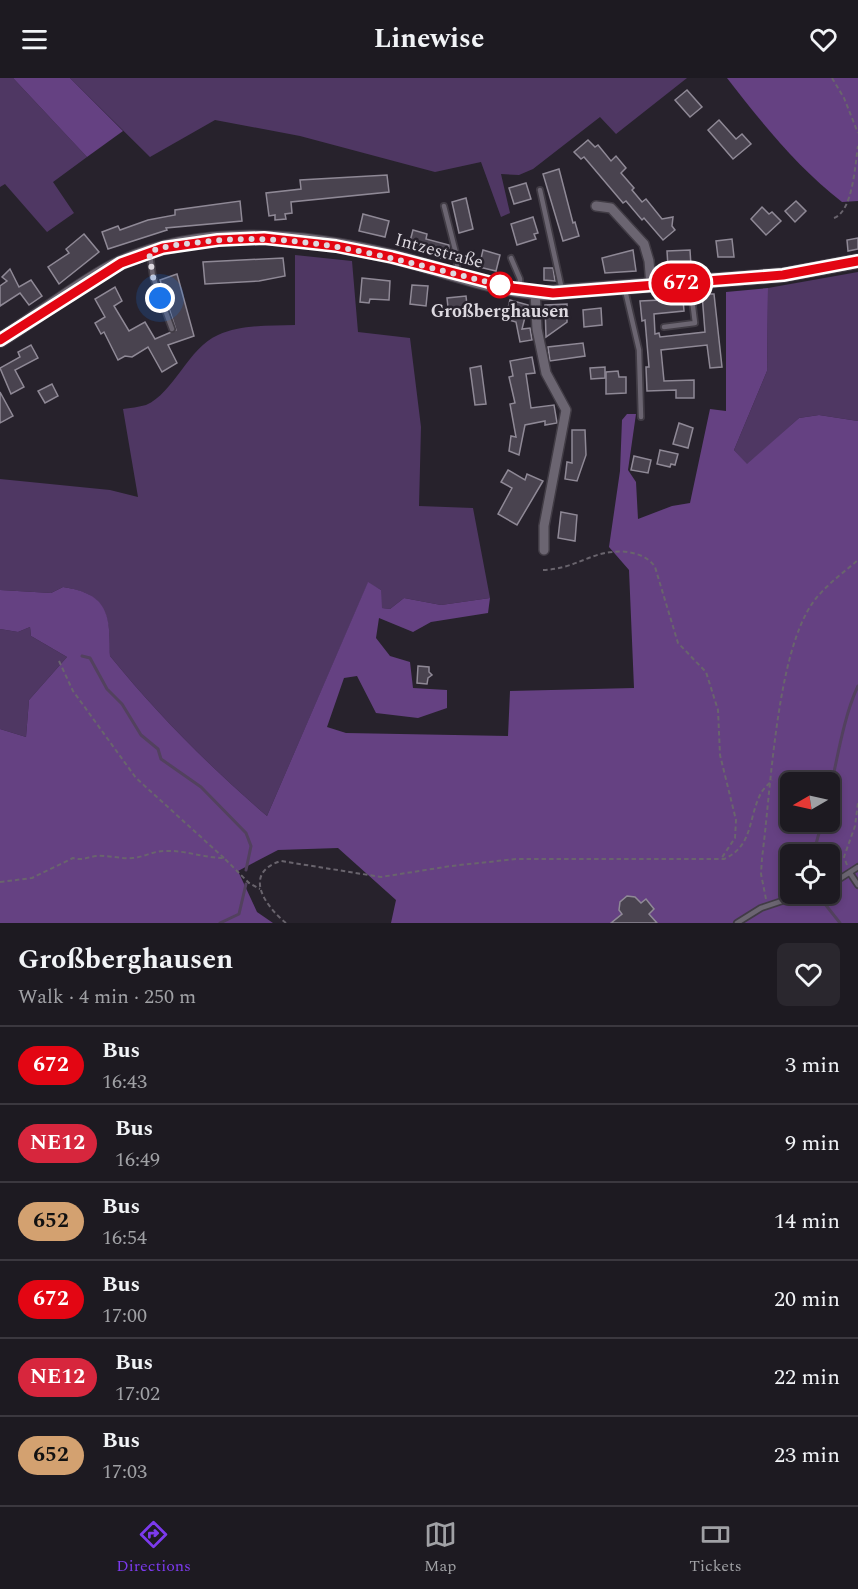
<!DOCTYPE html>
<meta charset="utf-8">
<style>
:root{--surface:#1d1a21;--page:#2a272e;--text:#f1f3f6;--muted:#a0a1a5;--line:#3b383f;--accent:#7c3aed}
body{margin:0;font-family:Spectral,serif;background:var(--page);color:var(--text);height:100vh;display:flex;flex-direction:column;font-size:22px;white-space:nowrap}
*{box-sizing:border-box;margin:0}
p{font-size:20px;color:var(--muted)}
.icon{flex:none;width:33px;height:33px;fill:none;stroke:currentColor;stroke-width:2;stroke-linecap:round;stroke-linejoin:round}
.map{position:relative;height:845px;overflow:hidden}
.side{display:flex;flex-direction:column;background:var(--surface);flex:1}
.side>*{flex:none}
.badge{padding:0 12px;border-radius:20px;font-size:21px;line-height:39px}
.needle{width:39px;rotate:261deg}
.buttons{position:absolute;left:780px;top:694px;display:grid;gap:12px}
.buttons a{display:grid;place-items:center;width:60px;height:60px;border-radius:9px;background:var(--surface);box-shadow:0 3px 9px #0003,0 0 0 2px var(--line);font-size:30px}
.you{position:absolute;width:30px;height:30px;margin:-15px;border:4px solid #fff;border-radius:50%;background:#1a73e8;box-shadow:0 0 0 9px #1a73e833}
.map>.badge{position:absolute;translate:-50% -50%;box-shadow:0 0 0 3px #fff}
.round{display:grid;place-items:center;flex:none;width:63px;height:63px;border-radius:9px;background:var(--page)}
.head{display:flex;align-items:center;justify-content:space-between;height:102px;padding:0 18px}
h1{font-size:28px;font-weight:700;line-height:45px}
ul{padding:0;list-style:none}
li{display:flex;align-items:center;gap:18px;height:78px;padding:0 18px;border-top:2px solid var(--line)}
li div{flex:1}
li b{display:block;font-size:22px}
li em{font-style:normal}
li .badge{min-width:66px;font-weight:700;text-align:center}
header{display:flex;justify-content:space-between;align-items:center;height:78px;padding:0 18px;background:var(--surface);font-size:27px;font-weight:700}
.menu{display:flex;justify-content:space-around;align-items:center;height:84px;border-top:2px solid var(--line);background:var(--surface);font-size:16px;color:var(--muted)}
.menu a{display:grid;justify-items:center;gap:3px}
.menu .on{color:var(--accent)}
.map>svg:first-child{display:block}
.green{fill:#4f3763}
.forest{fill:#654182;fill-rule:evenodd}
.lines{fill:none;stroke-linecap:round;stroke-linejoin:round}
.stream{stroke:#52415e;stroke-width:3}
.building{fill:#49434f;stroke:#8f8996;stroke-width:1.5}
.service-casing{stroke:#413c45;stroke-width:8}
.minor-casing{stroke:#413c45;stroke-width:12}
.secondary-casing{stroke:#413c45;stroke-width:16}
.path{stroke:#69646d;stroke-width:2;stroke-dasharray:4.5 3;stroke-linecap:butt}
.service{stroke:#6b6571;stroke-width:4.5}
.minor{stroke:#6b6571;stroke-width:9}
.secondary{stroke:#6b6571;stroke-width:14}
.line-casing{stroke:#fff;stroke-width:14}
.line{stroke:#e30613;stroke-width:9}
.walk{stroke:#ddd9e0;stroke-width:6;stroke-dasharray:0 10.8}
.stop-dot{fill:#fff;stroke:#e30613;stroke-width:3}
.labels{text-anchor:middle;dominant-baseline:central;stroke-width:5;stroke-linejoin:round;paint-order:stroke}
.street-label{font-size:18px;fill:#ddd9e0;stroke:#27222c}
.stop-label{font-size:18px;font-weight:bold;fill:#ddd9e0;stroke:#27222c}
</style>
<header><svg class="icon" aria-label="menu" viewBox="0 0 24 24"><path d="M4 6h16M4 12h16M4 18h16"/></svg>Linewise<svg class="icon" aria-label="heart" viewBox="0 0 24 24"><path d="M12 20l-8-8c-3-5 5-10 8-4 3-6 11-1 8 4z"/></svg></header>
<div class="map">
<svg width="858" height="845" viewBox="0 0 858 845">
<rect width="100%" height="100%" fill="#27222c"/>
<g class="green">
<path d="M0 0H13L87 79 53 104 74 135 47 154 5 106 0 109Z"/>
<path d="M70 0H687L616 56 600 39 533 91 519 97 501 96 510 135 501 139 481 84 435 94 300 58 215 42 150 79Z"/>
<path d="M295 177 352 183 358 254 410 260 421 349 419 428 473 430 490 520 441 527 404 520 390 531 381 530V512L368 505 267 738C210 689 158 637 110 578 110 538 108 516 63 509L51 515 0 512V401L110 412 138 419 123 331C130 330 139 329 146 327 174 315 188 270 218 257 242 246 270 248 295 247Z"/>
<path d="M858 194V343L819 337 799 340 747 387 734 372 767 293 768 210Z"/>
<path d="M30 549 31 558 67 579 29 622 26 659 0 651V551L18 554Z"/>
</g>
<g class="forest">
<path d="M13 0H70L123 53 87 79Z"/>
<path d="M727 0H858V123L842 124C797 89 762 45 727 0Z"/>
<path d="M768 210 767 293 734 372 747 386 799 340 819 337 858 343V845H391L396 822 338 770 278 772 238 793 257 834 273 845H0V651L26 659 29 622 67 579 31 558 30 549 18 554 0 551V512L51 515 63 509C109 516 110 537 110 578 158 637 210 689 267 738L368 504 381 512 382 530 390 531 404 520 441 527 490 520 488 535 431 544 413 554 379 540 376 560 390 578 410 584 413 610 447 612V630L418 640 376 635 357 598 344 600 327 649 346 655 508 658 510 613 634 610 629 492 609 469 620 393 622 342 627 336H636L628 392 636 404 638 441 672 428 690 425 710 331 726 333V214ZM790 705H830V744H790ZM790 777H830V816H790Z"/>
</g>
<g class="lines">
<g class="stream">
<path d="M82 578 90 580 107 611 122 626 141 657 158 671 161 681 201 709 246 755 251 768 246 792"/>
<path d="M830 713C837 682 844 637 858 608"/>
<path d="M813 777 822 744"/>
<path d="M817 816 840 845"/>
<path d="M220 845 239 836 246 806"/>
</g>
</g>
<g class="building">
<path d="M687 12 702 29 690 39 675 22Z"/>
<path d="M719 42 736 61 742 56 751 66 733 81 708 52Z"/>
<path d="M588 62 595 69 598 67 611 83 616 78 626 90 621 95 634 110 632 112 642 124 646 121 662 141 673 139 672 148 675 152 663 162 644 140 642 142 626 123 623 125 584 79 581 81 574 74Z"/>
<path d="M559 91 573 145 575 144 579 158 563 163 543 96Z"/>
<path d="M387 97 389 114 291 124 292 135 285 136 286 141 275 142V137L269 138 266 115 301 111 300 102Z"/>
<path d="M526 105 531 121 514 126 509 110Z"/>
<path d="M466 120 473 151 459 155 452 124Z"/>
<path d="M240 123 242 143 166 150 167 152 108 171 102 154 118 148 120 152 148 142 175 137V132Z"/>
<path d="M796 123 806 133 795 144 785 133Z"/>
<path d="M762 129 769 136 772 134 781 143 766 157 751 141Z"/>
<path d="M363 136 389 143 385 159 359 153Z"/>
<path d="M533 139 538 155 534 156 536 161 517 167 511 146Z"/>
<path d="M413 152 427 156 426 161 449 167 448 182 434 178 435 174 409 167Z"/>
<path d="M84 156 99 174 59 206 48 189 69 175 66 171Z"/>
<path d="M858 160V171L848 173 847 162Z"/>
<path d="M732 161 734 179H718L716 163Z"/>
<path d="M483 172 500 177 496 193 479 189Z"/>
<path d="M633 172 636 193 605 195 602 180Z"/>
<path d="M690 172 691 188 668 189 667 173Z"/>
<path d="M283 180 285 198 259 203 205 206 203 184Z"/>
<path d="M544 190H553L555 203 544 202Z"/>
<path d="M10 191 19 209 31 202 42 218 29 227 20 215 0 228V208L7 203 2 199Z"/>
<path d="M177 196 194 258 168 267 177 285 162 294 148 269 132 279 125 278 118 282 104 254 101 256 95 245 105 239 95 221 115 209 122 223 114 228 129 253 145 244 155 261 176 252 160 202Z"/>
<path d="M362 200 390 203 389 222 370 221 369 225 360 224Z"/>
<path d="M412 207 428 208 426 228 410 226Z"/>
<path d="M702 216H714L722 289 710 290 707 267 661 272 664 303 694 302V320H676V312L647 313 646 289H649L645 242 642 243 640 223 683 221 684 233 654 236 655 256 659 255 660 259 705 254Z"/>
<path d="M466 218 468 236 449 239 447 220Z"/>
<path d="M510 222 528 227 522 251 530 250 532 262 520 264 516 244 505 241Z"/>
<path d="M567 226V244L546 259 545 227Z"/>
<path d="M601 230 602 247 584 249 583 232Z"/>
<path d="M583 265 585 278 550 283 548 269Z"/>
<path d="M31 267 38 280 15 292 24 309 11 316 0 290 20 279 18 274Z"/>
<path d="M532 279 535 295 526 296 531 330 554 327 557 345 545 347V343L525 347 519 377 509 373 511 358 516 359 510 326 515 325 509 299 513 298 510 283Z"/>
<path d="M481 288 486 326 475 327 470 290Z"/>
<path d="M605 289V300L591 301 590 290Z"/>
<path d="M618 293 619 299H626V315L606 316V294Z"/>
<path d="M52 306 58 318 45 325 38 313Z"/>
<path d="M0 314 13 338 0 345Z"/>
<path d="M679 345 693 350 688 370 673 366Z"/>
<path d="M572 352H585L586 377 577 403 565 401 567 384 572 385Z"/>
<path d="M660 372 678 376 675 387 671 386 670 389 657 386Z"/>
<path d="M634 378 651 382 648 395 631 392Z"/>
<path d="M508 392 525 402 527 396 543 403 517 447 498 436 512 410 501 404Z"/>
<path d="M561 434 577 437 575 463 558 460Z"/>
<path d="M418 588 429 589V594L432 597 428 600 427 606 417 605Z"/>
<path d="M627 818 635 819 641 825 646 821 654 831 649 836 657 845H611L622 836 619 832 620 824Z"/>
</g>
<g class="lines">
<g class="service-casing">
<g id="service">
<path d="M540 112 562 212"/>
<path d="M444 128 458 183 455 195"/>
<path d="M150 176 153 199 172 251"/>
<path d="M511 180 520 201V209"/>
<path d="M625 212 639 272 641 339"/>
<path d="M664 249 695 245 690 205"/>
<path d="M850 795 858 807"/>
<path d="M830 807 858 789"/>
<path d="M737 845 761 830 803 816"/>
</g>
</g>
<g class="minor-casing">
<g id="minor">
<path d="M596 128 611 130 644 166 649 183 651 208"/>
<path d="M535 214 537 251 546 295 566 332 544 448V472"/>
</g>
</g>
<g class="secondary-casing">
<path id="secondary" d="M0 262C37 240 77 207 114 188 198 146 305 157 394 179 443 191 493 212 544 215L783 197 858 183"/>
</g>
<g class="path">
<path d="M832 0 844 20 858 55"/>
<path d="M834 140C853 133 855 87 858 68"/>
<path d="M543 492C573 491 589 476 612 474 627 472 647 476 655 489L678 565 706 594 718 632 720 677 736 742 735 760 721 781"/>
<path d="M59 583 73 613 136 700 224 780"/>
<path d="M847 787 844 779 855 748 858 725"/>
<path d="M0 804 32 800 73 780C81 783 88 779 96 778 107 777 120 781 133 780 144 779 154 773 164 773 186 772 203 780 224 780L249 805 260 811"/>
<path d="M766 821 761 796 762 780C771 713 776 574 814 523 826 507 843 495 858 482"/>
<path d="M286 845C265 828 242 795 281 783L381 799 451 788 516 781H724C753 768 748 742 760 717 762 712 768 707 772 702"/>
</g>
<use href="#service" class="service"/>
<use href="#minor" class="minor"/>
<use href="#secondary" class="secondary"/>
</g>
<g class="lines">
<g class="line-casing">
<path id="line" d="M0 262 121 185 163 170 218 162 264 160 336 168 392 179 512 210 553 215 783 197 858 183"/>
</g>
<use href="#line" class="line"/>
<path class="walk" d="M160 220 153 199 149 174C167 167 185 166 203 164 306 151 402 184 500 207"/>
</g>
<circle class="stop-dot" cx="500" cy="207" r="12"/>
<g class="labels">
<g class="street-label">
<text transform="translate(439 173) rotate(15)">Intzestraße</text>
</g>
<g class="stop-label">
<text x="500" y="233">Großberghausen</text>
</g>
</g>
</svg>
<div class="buttons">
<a><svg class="needle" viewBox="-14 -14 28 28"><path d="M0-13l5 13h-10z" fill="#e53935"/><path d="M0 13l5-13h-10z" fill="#a0a1a5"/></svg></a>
<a><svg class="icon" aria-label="locate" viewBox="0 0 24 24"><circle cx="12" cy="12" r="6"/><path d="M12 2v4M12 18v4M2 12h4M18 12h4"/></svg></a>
</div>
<div class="you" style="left:160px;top:220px"></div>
<b class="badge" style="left:681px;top:205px;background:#e30613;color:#fff">672</b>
</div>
<section class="side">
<div class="head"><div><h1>Großberghausen</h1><p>Walk · 4 min · 250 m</p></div><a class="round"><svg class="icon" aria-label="heart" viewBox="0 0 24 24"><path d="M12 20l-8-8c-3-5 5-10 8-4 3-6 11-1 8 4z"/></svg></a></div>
<ul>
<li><span class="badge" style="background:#e30613;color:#fff">672</span><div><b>Bus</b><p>16:43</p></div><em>3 min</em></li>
<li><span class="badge" style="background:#d7263d;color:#fff">NE12</span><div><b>Bus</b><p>16:49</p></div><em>9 min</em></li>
<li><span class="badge" style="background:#d3a170;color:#111">652</span><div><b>Bus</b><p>16:54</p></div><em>14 min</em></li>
<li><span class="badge" style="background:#e30613;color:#fff">672</span><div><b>Bus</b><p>17:00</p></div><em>20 min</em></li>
<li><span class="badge" style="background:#d7263d;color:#fff">NE12</span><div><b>Bus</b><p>17:02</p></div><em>22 min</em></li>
<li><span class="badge" style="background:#d3a170;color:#111">652</span><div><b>Bus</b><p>17:03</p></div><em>23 min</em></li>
</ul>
</section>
<nav class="menu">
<a class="on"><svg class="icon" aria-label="directions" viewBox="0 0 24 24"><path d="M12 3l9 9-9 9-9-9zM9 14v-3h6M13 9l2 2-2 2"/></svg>Directions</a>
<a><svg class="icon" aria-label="map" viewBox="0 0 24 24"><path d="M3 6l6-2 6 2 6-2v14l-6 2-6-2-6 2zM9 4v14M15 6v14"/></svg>Map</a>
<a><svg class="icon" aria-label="tickets" viewBox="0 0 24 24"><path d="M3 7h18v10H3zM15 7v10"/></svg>Tickets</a>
</nav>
